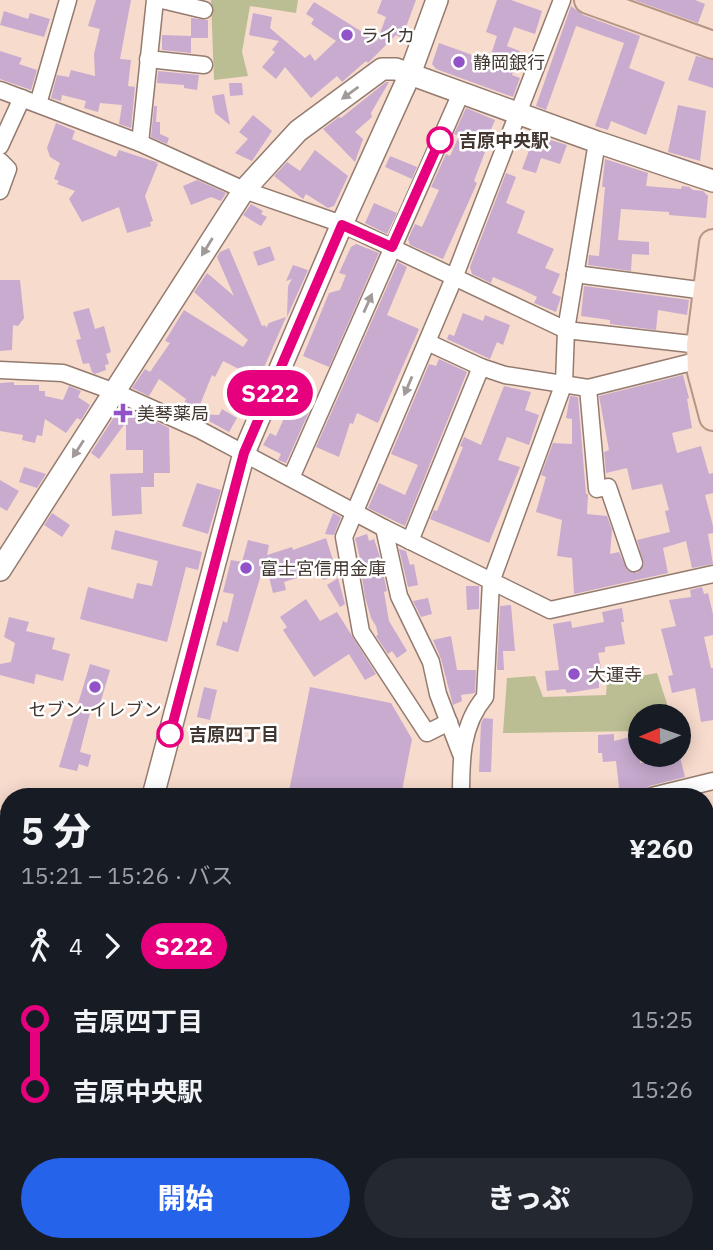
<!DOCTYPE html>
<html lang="ja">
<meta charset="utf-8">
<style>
:root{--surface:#171b24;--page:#242831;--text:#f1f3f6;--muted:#9ea1a6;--accent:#2563eb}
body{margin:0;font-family:"IBM Plex Sans","Noto Sans JP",sans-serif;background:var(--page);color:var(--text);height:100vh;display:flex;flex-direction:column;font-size:26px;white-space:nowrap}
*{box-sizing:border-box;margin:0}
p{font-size:23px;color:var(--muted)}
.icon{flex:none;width:38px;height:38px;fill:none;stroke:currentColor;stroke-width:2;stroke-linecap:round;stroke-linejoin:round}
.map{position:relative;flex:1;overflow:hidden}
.sheet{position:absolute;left:0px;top:788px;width:714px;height:464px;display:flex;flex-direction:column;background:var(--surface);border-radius:28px 28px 0 0;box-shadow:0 4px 18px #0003}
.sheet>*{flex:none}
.badge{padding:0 14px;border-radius:23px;font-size:24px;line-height:46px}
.needle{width:46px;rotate:268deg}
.tools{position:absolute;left:628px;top:704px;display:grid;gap:14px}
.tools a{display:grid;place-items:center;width:63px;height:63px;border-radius:50%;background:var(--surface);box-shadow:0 4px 18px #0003;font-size:35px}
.map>.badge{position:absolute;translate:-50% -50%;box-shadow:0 0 0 4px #fff}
.legs{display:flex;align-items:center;gap:10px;height:77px;padding:0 21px;font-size:23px}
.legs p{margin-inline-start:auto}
.summary{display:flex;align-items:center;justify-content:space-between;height:119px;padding:0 21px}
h1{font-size:38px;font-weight:800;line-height:52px}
.button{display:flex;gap:14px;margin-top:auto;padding:14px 21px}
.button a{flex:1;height:80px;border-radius:42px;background:var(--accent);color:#fff;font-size:28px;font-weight:800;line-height:80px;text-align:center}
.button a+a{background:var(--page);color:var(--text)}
ul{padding:0 21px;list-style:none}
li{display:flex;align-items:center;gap:24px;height:70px;font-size:26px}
li i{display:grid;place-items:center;width:10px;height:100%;margin:0 9px;background:currentColor}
li i::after{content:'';width:18px;height:18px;margin:-9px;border:5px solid;border-radius:50%;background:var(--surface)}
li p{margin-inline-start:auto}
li:first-child i{background:linear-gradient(#0000 50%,currentColor 0)}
li:last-child i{background:linear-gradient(currentColor 50%,#0000 0)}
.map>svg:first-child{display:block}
.green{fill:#bbbe93}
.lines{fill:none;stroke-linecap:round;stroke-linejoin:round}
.river{stroke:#a1b8dd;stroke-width:24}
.building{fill:#c8abcf}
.minor-casing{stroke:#947b6f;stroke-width:19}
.tertiary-casing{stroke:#947b6f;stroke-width:24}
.primary-casing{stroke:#b69584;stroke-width:30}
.trunk-casing{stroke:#b69584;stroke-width:32}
.minor{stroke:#fff;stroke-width:16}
.tertiary{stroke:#fff;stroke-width:21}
.primary{stroke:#f9ded0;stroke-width:26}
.trunk{stroke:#f7d3c0;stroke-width:28}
.oneway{fill:#a09b98}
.line-1-casing{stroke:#fff;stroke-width:16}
.line-1{stroke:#e6007e;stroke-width:10}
.poi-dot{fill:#9252c8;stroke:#fff;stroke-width:2.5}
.stop-1-dot{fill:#fff;stroke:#e6007e;stroke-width:3.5}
.labels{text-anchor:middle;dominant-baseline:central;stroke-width:5;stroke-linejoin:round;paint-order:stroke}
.poi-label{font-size:18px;fill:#423731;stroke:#fff;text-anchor:start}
.stop-label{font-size:18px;font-weight:bold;fill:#423731;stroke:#fff;text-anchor:start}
</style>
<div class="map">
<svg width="713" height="1250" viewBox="0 0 713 1250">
<rect width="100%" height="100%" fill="#f7dbcd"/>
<g class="green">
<path d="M211 0H298L296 13 250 6 242 52 248 76 214 80Z"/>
<path d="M657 673 671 716H640V731L503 733 507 678 535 676 543 697 606 695 607 682Z"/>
<path d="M141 1242H319L364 1250H139Z"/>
</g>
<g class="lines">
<g class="river">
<path d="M705 1227 713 1207"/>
<path d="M698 1250 700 1242"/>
</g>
</g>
<g class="building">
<path d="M96 0H131L120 59 131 60 128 86 135 87 131 128 119 124 122 105 100 103 98 112 84 108 86 101 62 95 61 101 51 98 57 75 69 77 71 70 95 76 94 54 100 29 88 26Z"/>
<path d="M382 0H416L402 38 396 35 368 63 366 61 342 82 337 76 311 98 285 67 276 79 262 67 275 52 272 50 279 41 249 35 253 13 272 17 270 28 305 58 310 54 315 61 336 41 311 24 314 19 306 14 314 2 377 41 386 17 377 13Z"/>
<path d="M497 0H511L542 11 535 34 514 27 507 46 520 51 512 75 520 78 513 97 436 69 432 64 439 43 489 61 497 36 486 32Z"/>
<path d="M634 0H695L705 4 698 23Z"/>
<path d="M571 6 583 15 640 36 629 68 665 82 646 135 611 121 608 130 595 126 624 43 576 26 546 110 536 106Z"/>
<path d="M4 11 28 19 30 13 50 19 44 37 0 25Z"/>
<path d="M191 18 208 20V38H191V53L162 50V35L191 36Z"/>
<path d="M0 51 22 58 19 64 37 70 31 90 0 79Z"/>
<path d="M696 56 713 60V88L688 80Z"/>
<path d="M158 71 199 75 197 90 184 88V85L157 83Z"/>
<path d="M386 82H389L371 113 372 117 355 132 363 139 355 162 323 129 339 117 341 118Z"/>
<path d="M229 83H242L243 95 230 96Z"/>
<path d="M224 94 230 125 215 113 212 96Z"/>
<path d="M678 105 706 111 700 161 668 152Z"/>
<path d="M154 106H157L156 122H160V134L169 138 167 144 151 137Z"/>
<path d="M466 108 495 120 482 151 485 152 474 181 477 183 443 259 410 245 408 239 415 224 422 227 439 190 431 187 446 154 450 156 459 136 454 134Z"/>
<path d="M253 115 272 131 252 161 235 153 248 139 239 132Z"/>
<path d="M56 123 75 131 72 139 116 157 119 150 159 163H155L158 164 145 196 153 221 150 222 151 226 127 233 119 207 82 222 69 199 75 191 57 184 59 181 54 179 60 163 50 157 47 148Z"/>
<path d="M535 135 567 145 560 164 541 158 536 173 522 169Z"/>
<path d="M315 150 348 176 334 206 328 208 306 194 303 199 274 176 287 162 300 171Z"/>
<path d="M390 156 417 167 412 179 385 167Z"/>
<path d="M605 159 648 173 646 186 681 189 682 186 689 187 693 190 703 191 708 196 706 218 669 215V212L621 209 618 240 649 242V255L632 254 631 271 588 265 589 255 599 256 605 187H602Z"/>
<path d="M506 173 516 177 506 203 525 211 517 233 554 249 545 268 560 274 552 293 561 297 556 312 534 303 537 297 521 289 493 277 491 283 472 274 470 267Z"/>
<path d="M197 180 226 193 221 201 211 197 191 205 183 186Z"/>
<path d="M374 203 397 213 387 234 365 223Z"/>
<path d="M251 204 263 211 261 214 267 217 261 226 243 215Z"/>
<path d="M356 244 379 253 329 367 303 356 329 293 340 290 346 275 339 273 351 247Z"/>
<path d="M270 246 275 260 258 266 253 252Z"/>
<path d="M229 248 262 326 265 325 266 328 269 323 286 317 259 379 223 361 215 377 212 375 197 412 182 407 186 399 159 379 149 396 132 388 145 369 150 372 170 343 165 341 184 310 243 347 248 340 194 292 207 273 234 296 217 257 220 252Z"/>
<path d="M398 262 407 267 387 315 419 329 378 423 357 413 353 424 350 423 339 457 316 447Z"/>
<path d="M293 265 308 270 287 317 288 286 292 279 286 281Z"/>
<path d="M0 280H20L24 318 18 326 13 325 12 350 0 351Z"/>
<path d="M584 286 689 300 687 315 658 310 656 330 610 324V320L581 316Z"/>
<path d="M89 308 95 329 104 326 111 352 106 354 109 364 105 365 106 370 95 374 92 372 89 363 83 364 76 340 81 339 73 312Z"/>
<path d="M463 313 483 321 485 315 510 325 503 345 497 342 490 359 447 339 449 334 454 336Z"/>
<path d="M439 359 467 372 405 526 368 508 379 483 405 495 418 465 391 454 429 364 436 366Z"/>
<path d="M683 375 689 398 687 399 692 428 672 433 677 453 701 446 709 474 713 473V493L705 495 713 526V533L708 534 713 564 692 568 686 541 663 548 668 573 574 594 572 558 557 556 562 520 536 512 546 477 541 475 553 443 572 444V419L566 418 570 396 578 397 586 494H588L587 514 607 516 612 530 610 554 619 552 627 570 637 573 644 564 637 540 670 532 665 511 669 510 662 484 632 490 627 468 606 473 604 452 609 450 599 396Z"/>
<path d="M14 382V385H39V391H45V396L63 400 69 386 81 391 78 397 90 405 81 420 77 418 66 433 45 419 42 436 37 435 35 443 22 440 23 435 0 431V383Z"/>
<path d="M293 383 317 394 286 463 278 460 281 454 263 445 270 433 276 436 290 405 284 402Z"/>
<path d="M504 386 531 392 525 410 539 415 529 445 507 437 498 460 520 467 489 543 430 519 434 510 437 511 463 447 460 446 464 437 481 445Z"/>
<path d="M121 406 127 409V415H140V421L153 420 169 428 170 473H154V487H141L142 514 112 516 110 474 143 473V450H126V422L99 459 91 453Z"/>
<path d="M222 409 237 418 229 432 196 414 219 415Z"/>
<path d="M24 467 46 474 37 488 19 482Z"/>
<path d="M0 480 19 491 7 511 0 507Z"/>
<path d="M197 483 221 490 208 534 182 526Z"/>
<path d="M52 513 70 525 62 537 44 525Z"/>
<path d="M333 513 341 517 334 535 325 534Z"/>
<path d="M115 530 202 552 198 570 186 567 167 642 80 619 88 587 133 599 137 583 152 586 158 561 111 549Z"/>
<path d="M367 534 369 541 374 539 379 554 387 591 384 592 389 621 407 651 397 658 392 651 388 654 376 636 378 635 376 626 371 618 365 597 361 571 363 570 355 538Z"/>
<path d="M326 538 338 576 323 580 318 571 284 582 286 590 273 593 265 561 238 652 216 645 223 621 227 623 234 594 223 592 231 560 242 562 248 540 269 545 267 555 292 547 293 550Z"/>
<path d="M399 549 406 551 410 565 414 564 418 585 408 587Z"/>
<path d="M338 578 345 604 340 607 327 585Z"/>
<path d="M466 586H479V609L467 610Z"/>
<path d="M702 587 704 594 708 593 713 614V635L704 637 711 668H713V720L701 722 695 688 672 693 668 676 673 675 661 629 676 626 669 600 691 597 690 590Z"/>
<path d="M428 598 432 614 421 617 413 601Z"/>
<path d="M306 599 320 621 337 612 376 674 365 680 349 654 314 677 283 630 287 627 280 617Z"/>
<path d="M511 605 515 651H503L504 670H497L500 606Z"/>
<path d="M622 608 624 622H621L625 644 605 647V652L598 653 603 677H599V688L567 693 565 689 547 691 545 671 559 670 553 624 571 621 572 628 604 622 602 612Z"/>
<path d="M9 617 29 622 26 631 55 638 52 649 70 654 63 681 36 674 34 684 0 675V664L11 662 15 643 4 637Z"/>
<path d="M451 636 457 670H476L475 693 461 695 462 701 453 705 441 659 433 640Z"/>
<path d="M90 664 110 670 98 711 91 709 80 752 91 755 88 767 79 764 77 771 59 767Z"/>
<path d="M204 687 217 690 210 720 197 717Z"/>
<path d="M310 687 391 703 412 739 401 796H288Z"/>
<path d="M484 718 493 719 491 772H479L481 723Z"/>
<path d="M614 734V741L638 735 640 743V763L679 753 685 777 649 786 642 794 635 796H620L616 761 603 762 602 753H598V735Z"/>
</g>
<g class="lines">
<g class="minor-casing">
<g id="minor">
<path d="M162 0 204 10"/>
<path d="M148 59 204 65"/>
<path d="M0 90 140 143 244 190 342 224 566 330 700 345"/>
<path d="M38 104 68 0"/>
<path d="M140 143 155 0"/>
<path d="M0 146 22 98"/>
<path d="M0 161 8 169 0 191"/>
<path d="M575 274 706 291"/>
<path d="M427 342 481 367"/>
<path d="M0 370 63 373 115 392 200 430 384 528 550 610 713 574"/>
<path d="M588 388 700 360"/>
<path d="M291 478 461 93"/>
<path d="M384 528 399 596 431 662 438 694 461 754"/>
<path d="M410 541 481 367 505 375 588 388 597 489 608 487 634 563"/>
<path d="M449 722 427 733 361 632 344 537 454 278 562 0"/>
<path d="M461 796C461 761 461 725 485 697L491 582 564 383 566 330 597 142"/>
<path d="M652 796 713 781"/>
<path d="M0 820 9 826"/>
<path d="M705 1078 713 1074"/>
<path d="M0 1122 9 1126"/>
<path d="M705 1133 713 1116"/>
<path d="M508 1250 515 1242"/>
<path d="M669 1250 670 1242"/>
</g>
</g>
<g class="tertiary-casing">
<g id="tertiary">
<path d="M0 570 244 190 298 131 382 69H396L597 142 713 181"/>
<path d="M153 796 244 453 342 224 410 74 437 0"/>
<path d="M36 1250 38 1242"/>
</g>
</g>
<g class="primary-casing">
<g id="primary">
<path d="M588 0 713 45"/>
<path d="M713 243 700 345 701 372 713 417"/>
</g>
</g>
<g class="trunk-casing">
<g id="trunk">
<path d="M0 858 9 860"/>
<path d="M705 993 713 995"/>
</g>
</g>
<use href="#minor" class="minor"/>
<use href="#tertiary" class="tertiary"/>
<use href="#primary" class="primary"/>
<use href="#trunk" class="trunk"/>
</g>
<defs><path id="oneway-solid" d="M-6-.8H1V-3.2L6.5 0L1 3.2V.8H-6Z" transform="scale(1.75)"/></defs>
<g class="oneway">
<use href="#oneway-solid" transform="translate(350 93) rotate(144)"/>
<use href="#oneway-solid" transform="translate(207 247) rotate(122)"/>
<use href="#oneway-solid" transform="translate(368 303) rotate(-66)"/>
<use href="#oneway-solid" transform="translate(408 386) rotate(113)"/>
<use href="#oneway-solid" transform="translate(78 449) rotate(123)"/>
</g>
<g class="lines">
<g class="line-1-casing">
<path id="line-1" d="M170 734 244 453 342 225 392 247 440 140"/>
</g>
<use href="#line-1" class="line-1"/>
</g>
<g class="poi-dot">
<circle cx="347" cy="35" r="7"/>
<circle cx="459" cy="62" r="7"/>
<path d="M119.5 402.5h7v7h7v7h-7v7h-7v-7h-7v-7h7z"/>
<circle cx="246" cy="568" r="7"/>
<circle cx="574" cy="674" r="7"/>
<circle cx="95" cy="687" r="7"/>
</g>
<g class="stop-1-dot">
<circle cx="440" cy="140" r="12"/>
<circle cx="170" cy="734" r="12"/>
</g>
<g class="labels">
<g class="poi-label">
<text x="361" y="35">ライカ</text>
<text x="473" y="62">静岡銀行</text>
<text x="137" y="413">美琴薬局</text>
<text x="260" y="568">富士宮信用金庫</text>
<text x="588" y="674">大運寺</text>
<text x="95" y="709" text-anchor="middle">セブン-イレブン</text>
</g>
<g class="stop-label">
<text x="459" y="140">吉原中央駅</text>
<text x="189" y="734">吉原四丁目</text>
</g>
</g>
</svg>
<div class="tools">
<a><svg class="needle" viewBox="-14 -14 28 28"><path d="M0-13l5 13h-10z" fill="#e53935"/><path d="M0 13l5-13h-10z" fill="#9ea1a6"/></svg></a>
</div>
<b class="badge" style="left:270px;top:393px;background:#e6007e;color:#fff">S222</b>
<section class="sheet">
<div class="summary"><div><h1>5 分</h1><p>15:21 – 15:26 · バス</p></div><b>¥260</b></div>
<div class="legs"><svg class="icon" aria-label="walk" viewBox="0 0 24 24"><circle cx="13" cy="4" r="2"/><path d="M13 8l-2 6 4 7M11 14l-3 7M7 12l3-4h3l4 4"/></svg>4<svg class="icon" aria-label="forward" viewBox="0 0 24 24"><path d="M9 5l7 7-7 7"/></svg><b class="badge" style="background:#e6007e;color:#fff">S222</b></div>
<ul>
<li><i style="color:#e6007e"></i><b>吉原四丁目</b><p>15:25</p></li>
<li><i style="color:#e6007e"></i><b>吉原中央駅</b><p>15:26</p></li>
</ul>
<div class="button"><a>開始</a><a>きっぷ</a></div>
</section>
</div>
